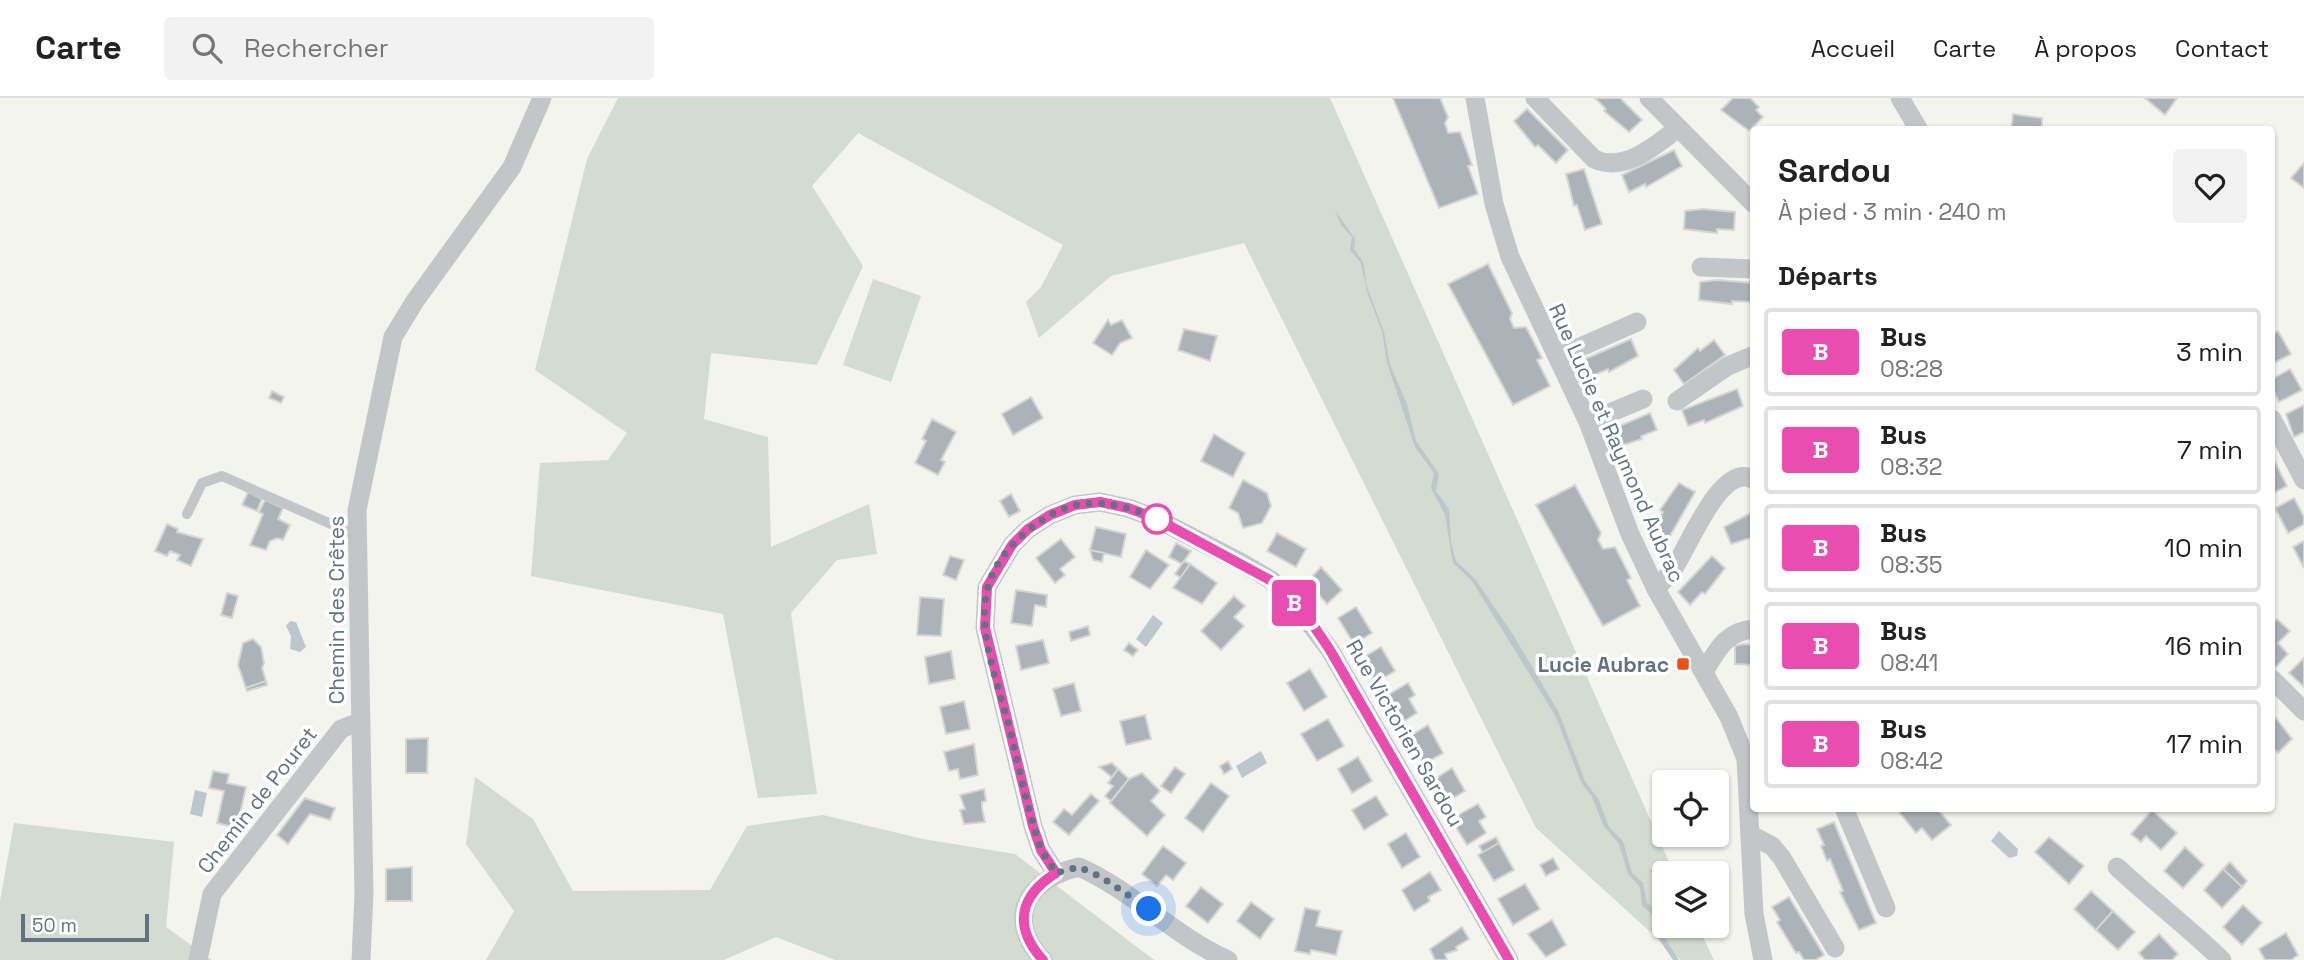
<!DOCTYPE html>
<html lang="fr">
<meta charset="utf-8">
<style>
:root{--surface:#fff;--page:#f2f2f2;--text:#222;--muted:#767676;--line:#e0e0e0}
body{margin:0;font-family:"Space Grotesk",sans-serif;background:var(--page);color:var(--text);height:100vh;display:flex;flex-direction:column;font-size:26px;white-space:nowrap}
*{box-sizing:border-box;margin:0}
p{font-size:23px;color:var(--muted)}
.icon{flex:none;width:38px;height:38px;fill:none;stroke:currentColor;stroke-width:2;stroke-linecap:round;stroke-linejoin:round}
.map{position:relative;flex:1;overflow:hidden}
.side{position:absolute;left:1750px;top:28px;width:525px;height:686px;display:flex;flex-direction:column;background:var(--surface);border-radius:7px;box-shadow:0 2px 5px #0004}
.side>*{flex:none}
.badge{padding:0 14px;border-radius:5px;font-size:24px;line-height:46px}
.fabs{position:absolute;left:1652px;top:672px;display:grid;gap:14px}
.fabs a{display:grid;place-items:center;width:77px;height:77px;border-radius:7px;background:var(--surface);box-shadow:0 2px 5px #0004;font-size:35px}
.scale{position:absolute;left:21px;bottom:18px;width:128px;box-sizing:border-box;padding-left:7px;border:4px solid #617282;border-top:0;font-size:19px;line-height:24px;white-space:nowrap;color:#617282;-webkit-text-stroke:5px #fff;paint-order:stroke}
.you{position:absolute;width:35px;height:35px;margin:-18px;border:5px solid #fff;border-radius:50%;background:#1a73e8;box-shadow:0 0 0 10px #1a73e833}
.map>.badge{position:absolute;translate:-50% -50%;box-shadow:0 0 0 4px #fff}
h2{padding:0 28px;font-size:26px;line-height:63px}
.round{display:grid;place-items:center;flex:none;width:74px;height:74px;border-radius:7px;background:var(--page)}
.headline{display:flex;align-items:center;justify-content:space-between;height:119px;padding:0 28px}
h1{font-size:33px;font-weight:600;line-height:52px}
ul{padding:0;list-style:none}
li{display:flex;align-items:center;gap:21px;height:88px;margin:0 14px 10px;padding:0 14px;border:4px solid var(--line);border-radius:7px}
li div{flex:1}
li b{display:block;font-size:26px}
li em{font-style:normal}
li .badge{min-width:77px;font-weight:700;text-align:center}
header{display:flex;align-items:center;gap:42px;box-sizing:border-box;height:98px;padding:0 35px;background:var(--surface);border-bottom:2px solid var(--line)}
header strong{font-size:33px}
nav{display:flex;gap:38px;margin-inline-start:auto;font-size:24px}
.search{width:490px;height:63px;background:var(--page);display:flex;align-items:center;gap:18px;box-sizing:border-box;padding:0 24px;border-radius:7px;color:var(--muted);font-size:26px}
.map>svg:first-child{display:block}
.green{fill:#d4dbd0}
.water{fill:#bbc7cc}
.building{fill:#abb2b8;stroke:#d5d5d2;stroke-width:2}
.lines{fill:none;stroke-linecap:round;stroke-linejoin:round}
.lane{stroke:#c3c6c9;stroke-width:10}
.street{stroke:#c3c6c9;stroke-width:19}
.line-casing{stroke:#fff;stroke-width:16}
.line{stroke:#e84daf;stroke-width:10}
.walk{stroke:#617282;stroke-width:7;stroke-dasharray:0 12.6}
.stop-dot{fill:#fff;stroke:#e84daf;stroke-width:3.5}
.poi-dot{fill:#ee5015;stroke:#fff;stroke-width:2.5}
.labels{text-anchor:middle;dominant-baseline:central;stroke-width:7;stroke-linejoin:round;paint-order:stroke}
.street-label{font-size:21px;fill:#617282;stroke:#fff}
.poi-label{font-size:21px;font-weight:bold;fill:#617282;stroke:#fff;text-anchor:end}
</style>
<header>
<strong>Carte</strong>
<div class="search"><svg class="icon" aria-label="search" viewBox="0 0 24 24"><circle cx="10" cy="10" r="6"/><path d="M15 15l6 6"/></svg>Rechercher</div>
<nav><a>Accueil</a><a>Carte</a><a>À propos</a><a>Contact</a></nav>
</header>
<div class="map">
<svg width="2304" height="862" viewBox="0 0 2304 862">
<rect width="100%" height="100%" fill="#f4f4ef"/>
<g class="green">
<path d="M618 0H1330L1674 775H1664V828H1698L1714 862H1681L1536 730 1244 145 1111 178 1039 240 1026 204 1041 189 1063 147 858 35 812 88 863 168 817 267 711 255 704 321 768 339 771 449 869 406 877 456 837 462 791 515 817 696 758 700 723 516 531 478 540 365 608 362 627 335 535 272 587 61Z"/>
<path d="M873 181 921 198 891 284 843 267Z"/>
<path d="M475 679 533 721 573 793 710 792 747 728 823 717 923 741 1015 756 1154 862H835L776 839 724 862H486L514 813 466 746Z"/>
<path d="M14 725 174 744 166 829 212 862H0V803Z"/>
</g>
<g class="water">
<path d="M1335 112 1355 141 1354 151 1364 166 1366 186 1384 234 1390 267 1407 306 1416 343 1439 376 1436 393 1449 411 1451 445 1456 463 1475 481 1514 538 1559 615 1585 683 1599 702 1609 729 1623 743 1632 775 1643 785 1647 805 1659 814V831L1679 862H1673L1654 834V818L1642 808 1640 789 1628 776 1619 746 1603 727 1592 699 1581 684 1556 619 1472 483 1453 465 1445 417 1431 390 1434 375 1415 349 1387 265 1382 233 1367 194 1361 165 1350 152 1352 139 1341 127Z"/>
<path d="M1153 517 1163 525 1146 549 1136 541Z"/>
<path d="M290 523 296 524 306 549 300 554 290 551 291 538 286 528Z"/>
<path d="M1261 653 1267 665 1242 680 1236 668Z"/>
<path d="M195 692 207 695 202 719 190 716Z"/>
<path d="M1999 733 2018 751 2017 758 2009 760 1991 743Z"/>
</g>
<g class="building">
<path d="M1393 0H1440L1448 19 1445 25 1448 35 1460 34 1472 67 1468 68 1478 96 1439 110Z"/>
<path d="M1595 0H1620L1642 22 1629 34 1604 13 1606 11Z"/>
<path d="M1733 0H1750L1759 9 1756 12 1763 19 1749 33 1721 12Z"/>
<path d="M2145 0H2177L2165 17Z"/>
<path d="M1527 11 1568 52 1556 65 1538 47 1535 49 1514 23Z"/>
<path d="M2013 16 2042 20V32H2011Z"/>
<path d="M1674 52 1682 68 1646 89 1645 86 1629 94 1622 77Z"/>
<path d="M2304 65V90L2291 80Z"/>
<path d="M1584 71 1602 126 1585 132 1577 107 1574 108 1566 76Z"/>
<path d="M1703 111 1735 114 1734 132 1717 131V135L1684 131 1685 113Z"/>
<path d="M1488 166 1512 215 1510 221 1514 230 1526 229 1542 260 1537 262 1550 288 1513 307 1448 186Z"/>
<path d="M1717 182 1754 185V204L1732 203V206L1699 202 1700 184Z"/>
<path d="M1108 222 1111 227 1122 222 1132 240 1120 245 1112 257 1093 245Z"/>
<path d="M1184 231 1217 238 1210 263 1178 252Z"/>
<path d="M2278 233 2291 256 2272 266V237Z"/>
<path d="M1631 241 1638 258 1609 274 1608 271 1592 278 1585 261Z"/>
<path d="M1714 242 1725 257 1684 286 1674 272 1698 250 1700 253Z"/>
<path d="M2290 271 2302 292 2279 304 2272 289V281Z"/>
<path d="M1737 291 1743 308 1705 325 1704 322 1688 328 1682 312Z"/>
<path d="M272 293 284 299 281 305 269 300Z"/>
<path d="M1031 299 1043 320 1013 337 1002 316Z"/>
<path d="M2304 307V334L2294 339 2286 316Z"/>
<path d="M1650 315 1657 332 1641 338 1642 341 1610 351 1603 335Z"/>
<path d="M932 321 956 334 941 362 945 364 938 377 915 365 926 343 922 341Z"/>
<path d="M1214 336 1245 355 1233 379 1201 363Z"/>
<path d="M2274 362 2287 388 2272 396V363Z"/>
<path d="M1243 382 1267 395 1271 408 1262 425 1243 430 1238 415 1229 410Z"/>
<path d="M1679 385 1695 394 1666 445 1651 437 1663 414 1660 412Z"/>
<path d="M1575 387 1601 435 1598 442 1603 451 1615 449 1631 480 1627 482 1640 508 1603 528 1536 407Z"/>
<path d="M248 394 262 401 257 413 242 407Z"/>
<path d="M1011 396 1020 413 1009 419 1000 403Z"/>
<path d="M2294 400 2304 419V426L2288 435 2275 410Z"/>
<path d="M265 402 283 410 278 421 290 427 283 442 277 440 270 443 266 452 250 447 263 416 259 414Z"/>
<path d="M1753 414H1754V439L1731 446 1724 429Z"/>
<path d="M167 426 178 431 177 434 203 441 191 468 177 462 180 457 170 453 167 458 155 453Z"/>
<path d="M1096 429 1126 436 1121 459 1090 452Z"/>
<path d="M1277 435 1306 451 1296 469 1267 453Z"/>
<path d="M1061 441 1075 459 1060 471 1065 477 1055 485 1036 460Z"/>
<path d="M2304 443V470L2293 449Z"/>
<path d="M1176 445 1191 453 1182 466 1169 459Z"/>
<path d="M1090 452 1104 455 1102 464 1093 462Z"/>
<path d="M1146 452 1169 467 1150 491 1130 479Z"/>
<path d="M950 458 964 462 956 482 943 477Z"/>
<path d="M1712 458 1725 470 1705 496 1702 494 1690 507 1678 494Z"/>
<path d="M1184 463 1190 466 1181 480 1175 476Z"/>
<path d="M1190 466 1217 485 1202 506 1173 490Z"/>
<path d="M1321 469 1342 492 1327 506 1312 489 1309 492 1304 487Z"/>
<path d="M1016 492 1047 497 1046 509 1035 507 1032 528 1011 525Z"/>
<path d="M227 495 238 498 232 520 221 517Z"/>
<path d="M1234 498 1245 508 1234 519 1244 528 1221 552 1201 533Z"/>
<path d="M920 499 944 501 941 538 917 537Z"/>
<path d="M1356 509 1372 535 1354 546 1338 520Z"/>
<path d="M2277 521 2290 533 2278 545 2288 556 2275 570 2272 566V526Z"/>
<path d="M1088 528 1090 537 1071 543 1069 534Z"/>
<path d="M253 541 261 549 264 565 262 570 266 583 246 590 238 567 243 545Z"/>
<path d="M1043 542 1049 565 1021 572 1016 548Z"/>
<path d="M1129 545 1138 552 1133 558 1124 552Z"/>
<path d="M1744 546 1754 547V570L1752 567 1735 566V548Z"/>
<path d="M1381 549 1395 573 1376 584 1362 560Z"/>
<path d="M951 553 955 581 929 586 925 559Z"/>
<path d="M2304 560V589L2289 575Z"/>
<path d="M1310 571 1327 599 1304 613 1287 585Z"/>
<path d="M266 583 267 587 247 593 246 590Z"/>
<path d="M1074 585 1081 613 1061 618 1053 591Z"/>
<path d="M1408 585 1415 597 1409 601 1417 615 1399 626 1383 600Z"/>
<path d="M964 603 970 631 946 636 940 609Z"/>
<path d="M1145 617 1151 641 1126 647 1120 623Z"/>
<path d="M2276 620 2292 641 2278 655 2272 649V625Z"/>
<path d="M1328 621 1344 648 1317 663 1301 636Z"/>
<path d="M1428 627 1443 655 1424 666 1407 640Z"/>
<path d="M428 640 427 675H406V641Z"/>
<path d="M974 646 978 677 960 681 958 671 949 673 944 654Z"/>
<path d="M1358 659 1372 683 1352 695 1338 671Z"/>
<path d="M1228 663 1232 671 1224 676 1220 668Z"/>
<path d="M1112 665 1118 671 1112 679 1099 669Z"/>
<path d="M1175 669 1185 676 1171 695 1161 688Z"/>
<path d="M1452 670 1465 693 1443 706 1430 684Z"/>
<path d="M1118 671 1129 681 1111 703 1105 698 1113 688 1108 685Z"/>
<path d="M213 673 229 676 227 685 246 689 237 730 217 725 224 693 209 690Z"/>
<path d="M1142 675 1160 693 1151 703 1165 717 1147 738 1110 705 1129 681Z"/>
<path d="M1211 685 1229 698 1203 734 1185 720Z"/>
<path d="M984 691 986 703 982 704V710L985 724 964 726 960 712 965 711 960 697Z"/>
<path d="M1091 696 1099 703 1069 737 1053 724 1064 711 1072 717Z"/>
<path d="M1376 698 1388 717 1364 732 1352 712Z"/>
<path d="M305 700 335 710 330 722 310 716 288 746 277 737Z"/>
<path d="M1478 706 1486 719 1479 723 1486 735 1467 747 1451 721Z"/>
<path d="M1896 710H1937L1951 727 1932 742 1922 730 1916 735Z"/>
<path d="M2152 712 2177 735 2161 752 2146 738 2141 744 2131 736Z"/>
<path d="M1834 724 1876 825 1859 832 1840 794 1843 793 1830 761 1827 763 1821 748 1824 747 1817 731Z"/>
<path d="M1406 735 1420 759 1402 770 1388 746Z"/>
<path d="M1496 739 1499 745 1483 755 1479 748Z"/>
<path d="M2049 739 2084 768 2069 786 2035 754Z"/>
<path d="M1499 745 1514 772 1494 783 1478 757Z"/>
<path d="M1163 748 1186 765 1173 782 1166 777 1157 788 1142 776Z"/>
<path d="M2185 749 2204 767 2183 790 2164 773Z"/>
<path d="M1553 760 1559 771 1546 778 1540 767Z"/>
<path d="M2230 764 2247 783 2242 789 2223 771Z"/>
<path d="M412 769V803H386V771Z"/>
<path d="M2223 771 2242 789 2222 810 2204 792Z"/>
<path d="M1430 774 1441 792 1428 799 1430 803 1414 813 1402 792Z"/>
<path d="M1525 786 1540 811 1513 827 1498 801Z"/>
<path d="M1201 789 1223 806 1208 825 1186 808Z"/>
<path d="M2091 793 2113 813 2096 832 2074 811Z"/>
<path d="M1789 799 1824 857 1815 862H1804L1799 854 1796 855 1777 824 1780 822 1772 809Z"/>
<path d="M1251 804 1274 821 1260 841 1237 823Z"/>
<path d="M2243 807 2262 825 2242 847 2223 829Z"/>
<path d="M1305 810 1320 813 1316 828 1342 833 1336 857 1311 852 1310 856 1295 853Z"/>
<path d="M2113 813 2135 834 2118 852 2096 832Z"/>
<path d="M1552 822 1566 847 1546 859 1528 836Z"/>
<path d="M1462 829 1469 841 1456 849 1457 852 1445 856 1447 862H1435L1430 851Z"/>
<path d="M2286 835 2298 857 2291 862H2265L2259 851Z"/>
<path d="M2159 836 2178 856 2172 862H2145L2139 855Z"/>
</g>
<g class="lines">
<path class="lane" d="M187 416 202 385 222 378 356 437"/>
<g class="street">
<path d="M1475 0 1494 106 1510 159 1588 324 1630 436 1656 491 1729 619 1746 661 1754 816 1763 862"/>
<path d="M1535 0 1594 61C1624 75 1655 48 1678 30"/>
<path d="M1649 0 1754 106"/>
<path d="M1900 0 1919 32"/>
<path d="M1701 169 1754 171"/>
<path d="M1558 259 1637 224"/>
<path d="M1677 303 1728 268 1754 257"/>
<path d="M2272 321 2304 382"/>
<path d="M1588 324 1643 301"/>
<path d="M1656 491C1662 484 1669 477 1674 470 1688 450 1722 361 1754 382"/>
<path d="M1704 574C1717 552 1726 533 1754 531"/>
<path d="M2272 581 2304 613"/>
<path d="M1844 710 1886 810"/>
<path d="M1751 737 1772 748 1782 760 1835 850"/>
<path d="M2117 769C2151 801 2188 829 2222 862"/>
<path d="M1056 775 1041 752 1033 728 985 530 987 489 1012 447 1028 431 1050 417 1075 407 1100 404 1128 410 1155 420 1242 465 1271 482 1291 501 1330 552 1509 862"/>
<path d="M198 862 212 796 341 631 359 624"/>
<path d="M361 862 364 796 357 412 393 239 415 203 512 69 542 0"/>
<path d="M1043 862C1004 819 1028 781 1079 769 1133 793 1174 838 1228 862"/>
</g>
</g>
<g class="lines">
<g class="line-casing">
<path id="line" d="M1043 862C1013 829 1019 798 1056 775L1041 752 1033 728 985 530 987 489 1012 447 1028 431 1050 417 1075 407 1100 404 1128 410 1155 420 1270 482 1311 524 1330 552 1509 862"/>
</g>
<use href="#line" class="line"/>
<path class="walk" d="M1149 811 1101 779 1079 769 1056 775 1041 752C1028 713 1020 673 1010 633 1000 590 977 538 987 493 993 462 1020 436 1045 420 1080 397 1121 404 1157 421"/>
</g>
<circle class="stop-dot" cx="1157" cy="421" r="14"/>
<rect class="poi-dot" x="1676" y="559" width="14" height="14" rx="3.5"/>
<g class="labels">
<g class="street-label">
<text transform="translate(1617 345) rotate(66)">Rue Lucie et Raymond Aubrac</text>
<text transform="translate(336 512) rotate(-90)">Chemin des Crêtes</text>
<text transform="translate(1405 635) rotate(60)">Rue Victorien Sardou</text>
<text transform="translate(257 702) rotate(-52)">Chemin de Pouret</text>
</g>
<g class="poi-label">
<text x="1669" y="566">Lucie Aubrac</text>
</g>
</g>
</svg>
<div class="fabs">
<a><svg class="icon" aria-label="locate" viewBox="0 0 24 24"><circle cx="12" cy="12" r="6"/><path d="M12 2v4M12 18v4M2 12h4M18 12h4"/></svg></a>
<a><svg class="icon" aria-label="layers" viewBox="0 0 24 24"><path d="M12 4l9 5-9 5-9-5zM3 14l9 5 9-5"/></svg></a>
</div>
<div class="scale">50 m</div>
<div class="you" style="left:1149px;top:811px"></div>
<b class="badge" style="left:1294px;top:505px;background:#e84daf;color:#fff">B</b>
<section class="side">
<div class="headline"><div><h1>Sardou</h1><p>À pied · 3 min · 240 m</p></div><a class="round"><svg class="icon" aria-label="heart" viewBox="0 0 24 24"><path d="M12 20l-8-8c-3-5 5-10 8-4 3-6 11-1 8 4z"/></svg></a></div>
<h2>Départs</h2>
<ul>
<li><span class="badge" style="background:#e84daf;color:#fff">B</span><div><b>Bus</b><p>08:28</p></div><em>3 min</em></li>
<li><span class="badge" style="background:#e84daf;color:#fff">B</span><div><b>Bus</b><p>08:32</p></div><em>7 min</em></li>
<li><span class="badge" style="background:#e84daf;color:#fff">B</span><div><b>Bus</b><p>08:35</p></div><em>10 min</em></li>
<li><span class="badge" style="background:#e84daf;color:#fff">B</span><div><b>Bus</b><p>08:41</p></div><em>16 min</em></li>
<li><span class="badge" style="background:#e84daf;color:#fff">B</span><div><b>Bus</b><p>08:42</p></div><em>17 min</em></li>
</ul>
</section>
</div>
